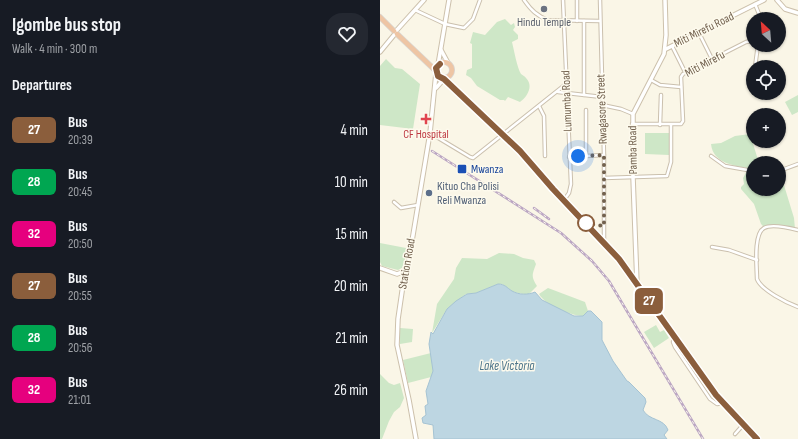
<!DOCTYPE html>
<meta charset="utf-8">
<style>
:root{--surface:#171b24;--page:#242831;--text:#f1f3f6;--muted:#9ea1a6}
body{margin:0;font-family:"Sofia Sans Condensed",sans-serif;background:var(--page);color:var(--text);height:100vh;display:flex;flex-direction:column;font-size:15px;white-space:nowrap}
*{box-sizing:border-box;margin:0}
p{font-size:13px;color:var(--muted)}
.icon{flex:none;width:22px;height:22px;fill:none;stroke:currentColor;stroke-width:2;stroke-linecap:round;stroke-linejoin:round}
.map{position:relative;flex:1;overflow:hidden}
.details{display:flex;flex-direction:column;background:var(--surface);width:380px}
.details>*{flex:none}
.badge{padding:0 8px;border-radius:6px;font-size:14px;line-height:26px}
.needle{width:26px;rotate:334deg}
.fabs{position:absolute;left:366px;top:12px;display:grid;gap:8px}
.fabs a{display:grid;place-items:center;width:40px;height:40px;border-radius:50%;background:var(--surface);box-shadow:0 1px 3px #0004;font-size:20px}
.you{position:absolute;width:20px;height:20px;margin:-10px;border:3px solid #fff;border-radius:50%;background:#1a73e8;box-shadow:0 0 0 6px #1a73e833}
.map>.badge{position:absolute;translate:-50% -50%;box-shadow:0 0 0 2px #fff}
h2{padding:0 12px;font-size:15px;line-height:36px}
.round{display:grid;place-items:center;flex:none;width:42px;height:42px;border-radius:16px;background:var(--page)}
.head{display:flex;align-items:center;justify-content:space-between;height:68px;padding:0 12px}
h1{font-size:19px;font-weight:700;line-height:30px}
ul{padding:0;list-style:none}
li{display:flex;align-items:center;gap:12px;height:52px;padding:0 12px}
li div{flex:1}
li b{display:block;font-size:15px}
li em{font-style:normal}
li .badge{min-width:44px;font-weight:700;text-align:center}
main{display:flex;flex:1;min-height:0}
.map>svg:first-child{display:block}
.green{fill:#cee7c7}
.water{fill:#bdd6e2;stroke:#a5c3d3}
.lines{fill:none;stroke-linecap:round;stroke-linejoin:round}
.street-casing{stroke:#cbc0ae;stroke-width:4.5}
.secondary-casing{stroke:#cdc1ac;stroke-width:5.5}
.highway-casing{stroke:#dad6d1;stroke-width:6}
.street{stroke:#fff;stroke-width:2.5}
.secondary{stroke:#fff;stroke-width:3.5}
.highway{stroke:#eec5a4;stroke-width:4.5}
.rail-casing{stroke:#bba6c3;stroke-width:2.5}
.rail{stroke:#fdfaed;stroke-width:1;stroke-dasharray:3;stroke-linecap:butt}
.line-casing{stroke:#fff;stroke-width:9}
.line{stroke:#8b5e3c;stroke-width:6}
.walk{stroke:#72614e;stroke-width:4;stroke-dasharray:0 7.2}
.worship-dot{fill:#6b7280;stroke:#fdfaed;stroke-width:1.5}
.health-dot{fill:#e0444e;stroke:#fdfaed;stroke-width:1.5}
.transit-dot{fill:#1a4fb4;stroke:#fdfaed;stroke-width:1.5}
.service-dot{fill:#5c6f8a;stroke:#fdfaed;stroke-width:1.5}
.stop-dot{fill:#fff;stroke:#8b5e3c;stroke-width:2}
.labels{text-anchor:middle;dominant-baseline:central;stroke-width:3;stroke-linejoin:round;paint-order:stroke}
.worship-label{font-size:12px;fill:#5b616d;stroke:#fdfaed}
.street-label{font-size:12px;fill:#72614e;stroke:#fdfaed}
.health-label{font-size:12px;fill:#be3a42;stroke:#fdfaed}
.transit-label{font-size:12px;fill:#164399;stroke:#fdfaed;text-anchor:start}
.service-label{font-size:12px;fill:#4e5e75;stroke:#fdfaed;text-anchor:start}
.water-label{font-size:13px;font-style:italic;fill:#4d758a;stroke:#fdfaed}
</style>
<main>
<section class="details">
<div class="head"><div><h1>Igombe bus stop</h1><p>Walk · 4 min · 300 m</p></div><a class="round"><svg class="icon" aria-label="heart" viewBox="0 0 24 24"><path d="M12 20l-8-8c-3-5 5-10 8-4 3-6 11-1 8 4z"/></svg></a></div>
<h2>Departures</h2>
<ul>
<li><span class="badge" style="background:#8b5e3c;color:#fff">27</span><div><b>Bus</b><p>20:39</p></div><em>4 min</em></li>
<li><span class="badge" style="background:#00a651;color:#fff">28</span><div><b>Bus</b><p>20:45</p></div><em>10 min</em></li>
<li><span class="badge" style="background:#e6007e;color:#fff">32</span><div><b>Bus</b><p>20:50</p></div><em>15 min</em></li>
<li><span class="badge" style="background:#8b5e3c;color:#fff">27</span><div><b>Bus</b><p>20:55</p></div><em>20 min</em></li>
<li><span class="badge" style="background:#00a651;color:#fff">28</span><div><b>Bus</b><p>20:56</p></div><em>21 min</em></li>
<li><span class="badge" style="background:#e6007e;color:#fff">32</span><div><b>Bus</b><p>21:01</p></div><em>26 min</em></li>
</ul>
</section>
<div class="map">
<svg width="418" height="439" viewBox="0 0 418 439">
<rect width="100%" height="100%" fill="#faf6e7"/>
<g class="green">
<path d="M125 19 131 25 134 23 135 27 133 30 138 35V39L132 42C134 50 137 68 141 74 142 75 145 76 146 78 154 86 147 97 140 102L128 97 125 101 124 100H120L97 86 91 78 86 75 87 70 92 68V44L90 43 93 32 105 35 117 22Z"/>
<path d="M6 59 15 68 22 69 40 84 33 129 0 125V66Z"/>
<path d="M418 95V112L412 115 405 102Z"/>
<path d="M265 133H289V155L265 154Z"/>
<path d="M370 134 379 163H373V169C356 166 333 164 331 144L341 143 355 136Z"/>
<path d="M367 171 373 172V189H399V172H400L414 218 415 229 391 225 384 227 381 224 374 204 361 189V187L364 184 363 178Z"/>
<path d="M0 243 26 248 25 259 22 268 18 270 2 266 0 262Z"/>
<path d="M119 253 134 254 143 258 154 260 156 264C152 275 151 276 157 286L148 295 133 292 122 284H118L96 293 86 294 67 309 52 333 57 304 74 279 76 268 82 258 107 259Z"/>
<path d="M168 288 205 302 208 311 203 316C189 315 166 306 159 294Z"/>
<path d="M276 325 280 332 284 330 289 338 274 348 264 332Z"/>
<path d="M20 328 33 329 32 342 20 344Z"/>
<path d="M51 353 55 376 28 383 23 360Z"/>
<path d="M0 374 9 383 14 385 20 383 24 398 20 407 14 412 9 421 2 439H0Z"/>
</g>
<path class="water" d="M118 284C125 284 127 288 132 291 139 295 148 295 155 292L162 300 194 316H203L208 311H211L222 322V340L233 361 247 381 249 382 265 398 266 402 263 410C269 421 284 418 288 430L284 435 287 439H54L53 425 43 423 42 418 46 415 45 406 48 404 46 391 53 371 49 344 51 332 53 334 67 309 76 301 87 294 96 293Z"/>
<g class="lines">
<g class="street-casing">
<g id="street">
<path d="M144 0C151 10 157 16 168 20L219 21"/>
<path d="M183 0 191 184 189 193 184 200"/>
<path d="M197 0V21"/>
<path d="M220 0 224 155V242"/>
<path d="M375 4 381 19"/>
<path d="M35 10 65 24 84 28 93 19 100 0"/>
<path d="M204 21V95"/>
<path d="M319 33 332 59"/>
<path d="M292 46 305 72"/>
<path d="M375 67 378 45"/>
<path d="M271 80 280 85 301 87"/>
<path d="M178 92 222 97"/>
<path d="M222 105 241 109 253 114"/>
<path d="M159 106 164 116 165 156"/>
<path d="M252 124H301L303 121 301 77 303 74 366 42 373 41"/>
<path d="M280 125 281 95"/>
<path d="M50 133 90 157 93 158 186 84"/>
<path d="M206 156V110"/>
<path d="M331 156 345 166 373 171"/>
<path d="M189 157 224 155"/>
<path d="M399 171 418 164"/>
<path d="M224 178 287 176 291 162V125"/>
<path d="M14 202 21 208 38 205"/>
<path d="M418 230C410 228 391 224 384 228 373 234 377 268 377 279 381 290 407 303 418 307"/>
<path d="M332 247 349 250 377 260"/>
<path d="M294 337 293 342 295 347 330 399 337 404 344 403"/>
<path d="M355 434 363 425"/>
</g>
</g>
<g class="secondary-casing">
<g id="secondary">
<path d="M397 0 405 9 418 13"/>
<path d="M16 31 44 0"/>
<path d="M286 49 384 0"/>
<path d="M61 50 68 63"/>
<path d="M0 52 14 35"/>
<path d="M58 65 69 0"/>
<path d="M56 88 64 79"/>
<path d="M0 268 17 274 25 271"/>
<path d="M257 284 253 177V114L284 54 286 35 285 0"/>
<path d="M36 439 29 400 17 345 18 319 25 271 28 265 50 133 56 73"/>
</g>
</g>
<g class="highway-casing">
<g id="highway">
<path d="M0 17 14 31"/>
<path d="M17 34 56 71"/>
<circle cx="64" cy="70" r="8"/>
<path d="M64 79 139 151 239 259 336 395 377 439"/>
</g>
</g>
<use href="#street" class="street"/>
<use href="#secondary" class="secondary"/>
<use href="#highway" class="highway"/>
<g class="rail-casing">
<g id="rail">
<path d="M52 151 181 233 212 261 229 281 323 439"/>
<path d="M154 208 169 219"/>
</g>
</g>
<use href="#rail" class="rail"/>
</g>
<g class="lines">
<g class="line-casing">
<path id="line" d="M60 64 56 68 58 76 64 79 140 151 173 189 239 259 336 395 377 439"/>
</g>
<use href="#line" class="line"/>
<path class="walk" d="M198 156 224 155V226L206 223"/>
</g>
<circle class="worship-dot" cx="164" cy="9" r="4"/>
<path class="health-dot" d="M44 113h4v4h4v4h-4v4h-4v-4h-4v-4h4z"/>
<rect class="transit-dot" x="77" y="164" width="10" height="10" rx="2"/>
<circle class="service-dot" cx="49" cy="193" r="4"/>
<circle class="stop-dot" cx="206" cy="223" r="8"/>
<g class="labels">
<g class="worship-label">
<text x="164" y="22">Hindu Temple</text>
</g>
<g class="street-label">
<text transform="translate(324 30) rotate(-26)">Miti Mirefu Road</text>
<text transform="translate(325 64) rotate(-28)">Miti Mirefu</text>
<text transform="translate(187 101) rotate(-92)">Lumumba Road</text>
<text transform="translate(222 109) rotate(-92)">Rwagasore Street</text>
<text transform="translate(253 150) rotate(-91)">Pamba Road</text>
<text transform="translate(27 264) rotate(-80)">Station Road</text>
</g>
<g class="health-label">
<text x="46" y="134">CF Hospital</text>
</g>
<g class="transit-label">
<text x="91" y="169">Mwanza</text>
</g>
<g class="service-label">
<text x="57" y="186">Kituo Cha Polisi<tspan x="57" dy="14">Reli Mwanza</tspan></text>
</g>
<g class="water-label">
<text x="127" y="366">Lake Victoria</text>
</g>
</g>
</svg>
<div class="fabs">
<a><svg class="needle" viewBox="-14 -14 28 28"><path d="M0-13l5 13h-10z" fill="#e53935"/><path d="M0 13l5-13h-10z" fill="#9ea1a6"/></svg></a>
<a><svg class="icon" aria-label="locate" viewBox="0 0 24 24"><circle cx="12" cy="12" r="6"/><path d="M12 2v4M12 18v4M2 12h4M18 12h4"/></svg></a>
<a>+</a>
<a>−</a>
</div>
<div class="you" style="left:198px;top:156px"></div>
<b class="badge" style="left:269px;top:301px;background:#8b5e3c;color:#fff">27</b>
</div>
</main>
